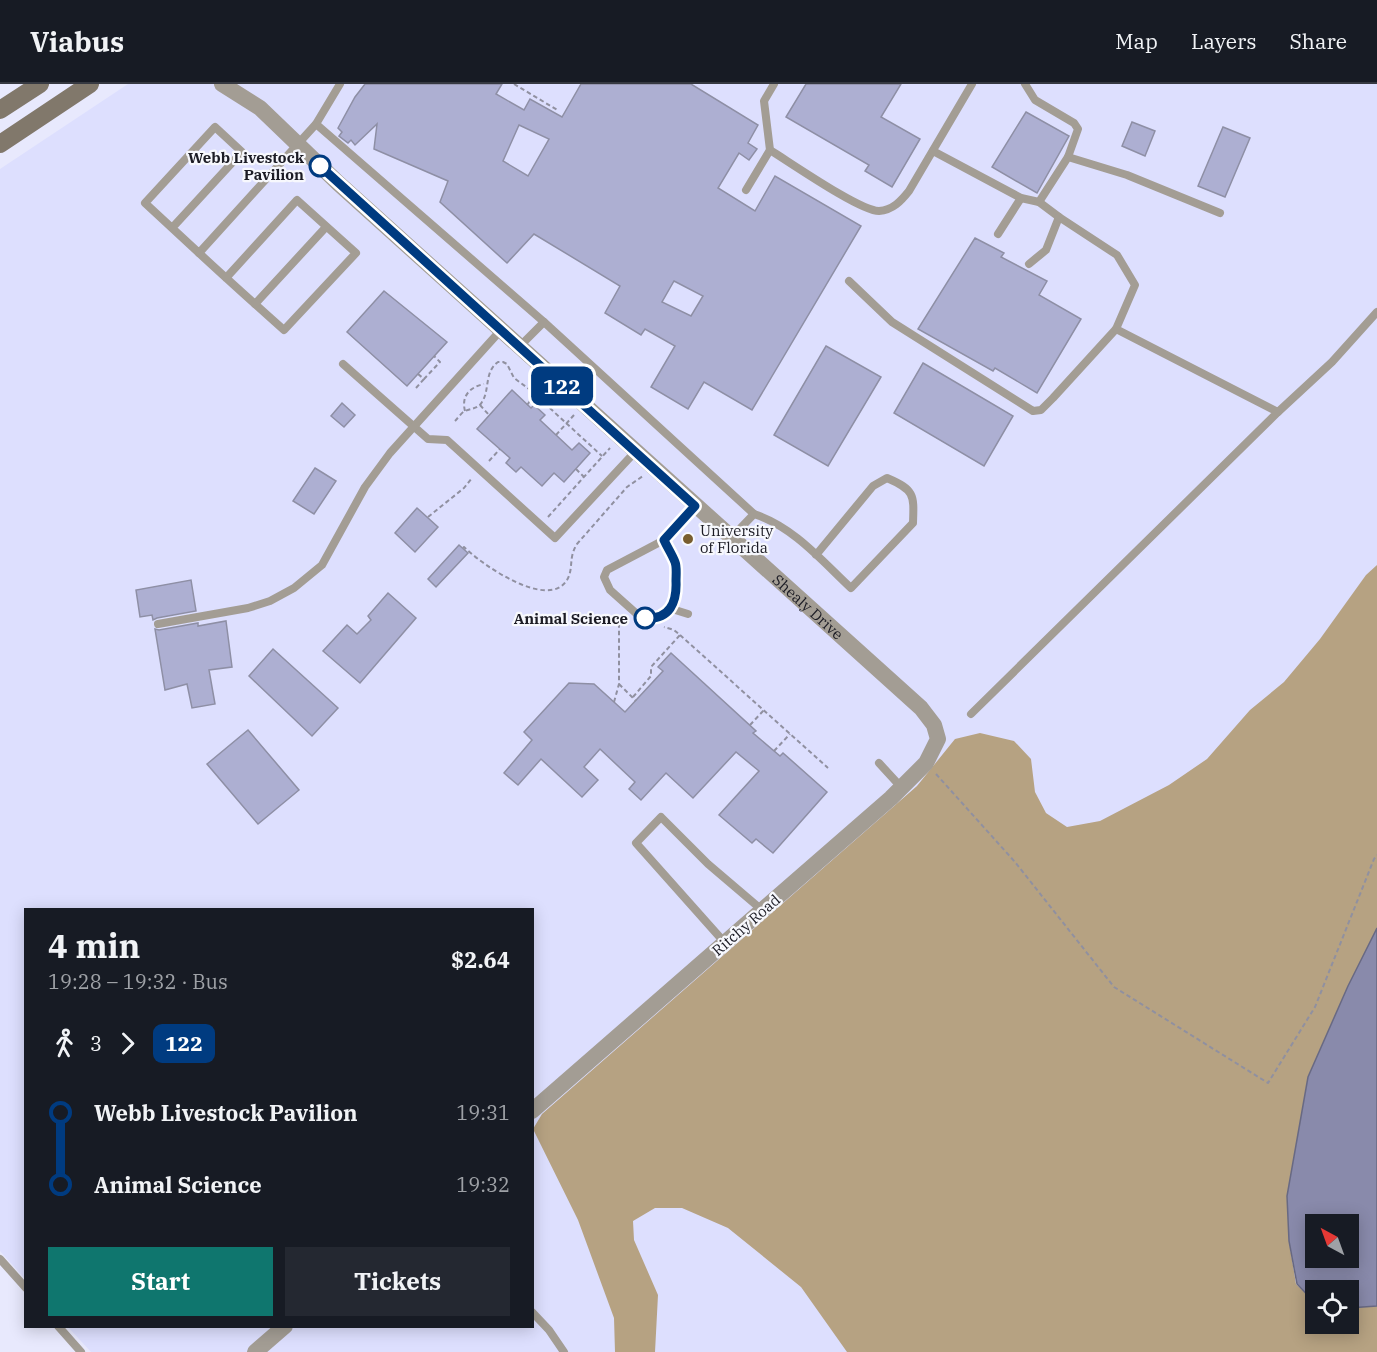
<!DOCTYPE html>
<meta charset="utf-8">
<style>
:root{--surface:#171b24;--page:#242831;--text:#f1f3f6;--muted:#9ea1a6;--line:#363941;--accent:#0f766e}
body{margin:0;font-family:"IBM Plex Serif",serif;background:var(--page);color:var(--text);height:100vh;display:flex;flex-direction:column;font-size:22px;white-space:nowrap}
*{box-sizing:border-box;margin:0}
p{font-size:20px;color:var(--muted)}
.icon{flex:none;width:33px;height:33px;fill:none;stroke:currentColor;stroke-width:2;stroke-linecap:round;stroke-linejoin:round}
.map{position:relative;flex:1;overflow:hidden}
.drawer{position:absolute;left:24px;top:824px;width:510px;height:420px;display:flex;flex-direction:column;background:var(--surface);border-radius:0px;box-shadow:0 3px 15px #0003}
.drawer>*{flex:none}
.badge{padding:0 12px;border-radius:9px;font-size:21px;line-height:39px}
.needle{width:39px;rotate:319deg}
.buttons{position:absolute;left:1305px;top:1130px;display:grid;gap:12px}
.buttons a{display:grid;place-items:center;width:54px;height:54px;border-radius:0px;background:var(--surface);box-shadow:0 3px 15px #0003;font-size:30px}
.map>.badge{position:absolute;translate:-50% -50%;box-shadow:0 0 0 3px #fff}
.legs{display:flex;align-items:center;gap:9px;height:66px;padding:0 24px;font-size:20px}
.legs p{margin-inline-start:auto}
.head{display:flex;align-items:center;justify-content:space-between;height:102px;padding:0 24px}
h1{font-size:33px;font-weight:700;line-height:45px}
.primary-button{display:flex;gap:12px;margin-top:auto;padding:12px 24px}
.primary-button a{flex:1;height:69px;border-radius:0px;background:var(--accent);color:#fff;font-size:24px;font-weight:700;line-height:69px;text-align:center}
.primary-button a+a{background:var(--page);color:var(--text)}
ul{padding:0 24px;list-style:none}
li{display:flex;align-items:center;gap:21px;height:72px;font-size:22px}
li i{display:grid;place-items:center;width:9px;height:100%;margin:0 8px;background:currentColor}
li i::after{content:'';width:15px;height:15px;margin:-8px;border:4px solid;border-radius:50%;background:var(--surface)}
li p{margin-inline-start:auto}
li:first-child i{background:linear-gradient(#0000 50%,currentColor 0)}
li:last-child i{background:linear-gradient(currentColor 50%,#0000 0)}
header{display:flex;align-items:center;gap:36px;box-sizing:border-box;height:84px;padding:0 30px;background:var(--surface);border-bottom:2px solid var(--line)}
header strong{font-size:28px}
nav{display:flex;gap:33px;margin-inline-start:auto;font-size:21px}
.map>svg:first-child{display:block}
.built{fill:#dddffe}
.forest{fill:#b6a282}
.water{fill:#898aab;stroke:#686983;stroke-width:1.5;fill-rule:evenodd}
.building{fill:#adafd2;stroke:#8e8fa5;stroke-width:1.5;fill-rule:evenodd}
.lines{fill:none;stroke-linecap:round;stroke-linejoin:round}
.path{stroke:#9090a0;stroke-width:2;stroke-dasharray:4.5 3;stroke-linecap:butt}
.lane{stroke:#a39d94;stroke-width:8}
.street{stroke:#a39d94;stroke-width:16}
.secondary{stroke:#81786b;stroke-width:18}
.line-1-casing{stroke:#fff;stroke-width:14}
.line-1{stroke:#003b80;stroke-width:9}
.stop-1-dot{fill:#fff;stroke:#003b80;stroke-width:3}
.poi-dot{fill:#785d2f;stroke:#f7f8fd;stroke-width:2}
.labels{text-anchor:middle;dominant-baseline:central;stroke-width:4.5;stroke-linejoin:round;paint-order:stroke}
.stop-label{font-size:15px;font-weight:bold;fill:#1c1c25;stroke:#f7f8fd;text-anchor:end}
.poi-label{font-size:15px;fill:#1c1c25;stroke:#f7f8fd;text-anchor:start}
.street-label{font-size:15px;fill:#1c1c25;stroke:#f7f8fd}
</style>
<header>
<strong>Viabus</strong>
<nav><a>Map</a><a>Layers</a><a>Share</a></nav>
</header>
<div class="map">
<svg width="1377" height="1268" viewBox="0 0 1377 1268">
<rect width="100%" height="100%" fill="#e8e9fd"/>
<path class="built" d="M128 0H1377V844L1348 902 1308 993 1287 1112 1289 1157 1296 1200 1315 1219 1316 1239H1348L1349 1224 1377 1222V1268H91L67 1242H532V825H26L25 1195 0 1167V85Z"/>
<path class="forest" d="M1377 481V844L1348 902 1308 993 1287 1112 1289 1157 1296 1200 1315 1219 1316 1239H1348L1349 1224 1377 1222V1268H847L801 1203 728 1144 682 1124H655L633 1137 634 1156 658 1211 655 1268H615L614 1234 578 1136 533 1045 542 1030 917 702 955 655 980 649 1014 657 1031 675 1035 708 1046 729 1067 743 1100 737 1169 701 1207 675 1250 626 1284 598 1320 555 1366 491Z"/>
<path class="water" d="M1377 844V1222L1349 1224 1348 1206H1316L1315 1219 1297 1200 1289 1157 1287 1112 1308 993 1348 902ZM1316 1140H1348V1173H1316Z"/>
<g class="building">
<path d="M365 0H502L496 10 524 26 530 15 562 33 581 0H691L758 41 748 59 757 65 749 76 739 69 718 104 755 127 775 92 861 142 752 326 704 298 688 325 651 303 675 262 645 245 641 251 605 229 620 202 534 150 507 179 440 118 448 97 374 65 377 40 355 61 351 56 348 59 339 52 342 48 338 44 355 13ZM519 41 549 55 528 92 503 77ZM674 197 703 212 691 232 662 218Z"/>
<path d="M806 0H901L881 33 920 55 892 103 865 87 869 81 786 33Z"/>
<path d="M1026 28 1069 52 1037 109 992 83Z"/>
<path d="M1132 38 1155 47 1145 72 1122 62Z"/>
<path d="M1223 43 1250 54 1225 113 1198 102Z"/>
<path d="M975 154 1004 169 1001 173 1047 197 1039 211 1081 235 1037 309 995 284 993 287 918 245Z"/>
<path d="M384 207 447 258 407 302 347 248Z"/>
<path d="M826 262 881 293 828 382 774 351Z"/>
<path d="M923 279 1013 332 984 382 894 329Z"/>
<path d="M512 306 531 324 534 321 545 331 540 336 572 366 579 359 590 369 564 398 554 389 542 402 521 383 516 388 506 379 510 374 477 345Z"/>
<path d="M342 319 355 331 344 343 331 332Z"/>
<path d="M315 384 336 397 314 430 293 417Z"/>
<path d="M417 424 438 443 415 468 395 449Z"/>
<path d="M459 461 468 469 436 503 428 495Z"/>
<path d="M191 496 196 527 157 534 153 536 152 531 140 533 136 506Z"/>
<path d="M388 509 416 534 360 599 323 567 347 541 357 550 371 536 368 532Z"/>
<path d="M226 537 232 583 209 586 215 620 192 624 187 600 165 606 155 545 159 546 198 539V542Z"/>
<path d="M273 565 338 624 312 652 249 592Z"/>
<path d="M671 569 756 647 753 649 780 672 783 669 827 708 773 769 756 755 752 759 719 731 759 687 736 668 693 714 666 689 641 716 629 705 635 698 600 665 584 683 598 696 582 713 541 675 518 701 504 689 532 656 524 648 569 599 594 600 625 628 663 587 658 583Z"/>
<path d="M248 646 299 706 258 740 207 680Z"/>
</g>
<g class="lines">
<g class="path">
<path d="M514 0 559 27"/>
<path d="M418 290 424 295 440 278 434 272"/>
<path d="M416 304 424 295"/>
<path d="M480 321 489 331"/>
<path d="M527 321 535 311"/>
<path d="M465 327C461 312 470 303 484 300"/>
<path d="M455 337C458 334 462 328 465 327 472 324 478 325 482 318 490 306 484 288 498 278H503L507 280 514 294 529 305 602 372"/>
<path d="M556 351 574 331"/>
<path d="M489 377 500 365"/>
<path d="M576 385 584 393"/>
<path d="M428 433 464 404 472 394"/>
<path d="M548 433 610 364"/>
<path d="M463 464 464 463C481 480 548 527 567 496 574 484 568 474 577 460L627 403 643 392"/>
<path d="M680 551 828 684"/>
<path d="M619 600 636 617"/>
<path d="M633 613 651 592V583L680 551 674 546 664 543"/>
<path d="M614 618 619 600V540L624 533"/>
<path d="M750 641 764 626"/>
<path d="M774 667 790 650"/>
<path d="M936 690 1015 778 1114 903 1268 999 1315 923 1374 775 1377 771"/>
</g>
<g class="lane">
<path d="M774 0 764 17 770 66C791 79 860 127 879 127 893 126 901 117 909 107L972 0"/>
<path d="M1025 0 1035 16 1074 39 1078 45 1068 73"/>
<path d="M316 40 544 238"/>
<path d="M933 67 1021 114 1039 118 1068 73 1127 91 1220 129"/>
<path d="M746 106 770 66"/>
<path d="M172 144 242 68 215 43 145 119 199 169 316 40 340 0"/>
<path d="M998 150 1021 114"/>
<path d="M199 169C227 195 256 221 284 246L356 169 297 116 226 194"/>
<path d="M1029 180 1046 166 1059 133 1039 118"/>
<path d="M849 197 892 238 1033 327 1041 326 1053 314 1116 245"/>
<path d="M255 220 326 143"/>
<path d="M519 263 544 238 754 430"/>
<path d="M343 280 428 355 447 356 555 454 635 368"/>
<path d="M1278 328 1332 278 1377 228"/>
<path d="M731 454 754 430C794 443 822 477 851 504L913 439C914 411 915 406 887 394L873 402 816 471"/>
<path d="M664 456 675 479 676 495 675 517 672 525 666 530 652 535 638 531 610 506 604 493 607 486 664 456 695 422"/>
<path d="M672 525 688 530"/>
<path d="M158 540 248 524 270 517 294 504 322 481 365 403 390 369 501 246"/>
<path d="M971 630 1278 328 1116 245 1135 201 1117 171 1059 133"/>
<path d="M879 679 901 703"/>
<path d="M725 859 636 759 661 733 708 780 762 826"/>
<path d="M0 1175 26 1204"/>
<path d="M532 1228 549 1246 564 1268"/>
<path d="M58 1242 81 1268"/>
</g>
<g class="street">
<path id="s1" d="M222 0 260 24 338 99 921 624 934 641 938 655 926 679 891 714 532 1027"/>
<path d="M255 1268 285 1242"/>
</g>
<g class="secondary">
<path d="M0 26 40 0"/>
<path d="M0 60 90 0"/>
</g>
</g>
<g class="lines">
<g class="line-1-casing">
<path id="line-1" d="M320 82 695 422 664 456C667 463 672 470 675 478 677 483 676 491 676 497 677 518 670 536 645 534"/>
</g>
<use href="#line-1" class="line-1"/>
</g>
<g class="stop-1-dot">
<circle cx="320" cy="82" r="10"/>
<circle cx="645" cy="534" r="10"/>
</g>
<circle class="poi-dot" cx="688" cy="455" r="6"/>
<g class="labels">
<g class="stop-label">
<text x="304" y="73">Webb Livestock<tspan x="304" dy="17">Pavilion</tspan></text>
<text x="628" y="534">Animal Science</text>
</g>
<g class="poi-label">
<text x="700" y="446">University<tspan x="700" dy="17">of Florida</tspan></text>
</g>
<g class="street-label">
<text stroke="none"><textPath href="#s1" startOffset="786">Shealy Drive</textPath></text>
<text transform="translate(746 841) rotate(-41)">Ritchy Road</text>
</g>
</g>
</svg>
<div class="buttons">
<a><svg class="needle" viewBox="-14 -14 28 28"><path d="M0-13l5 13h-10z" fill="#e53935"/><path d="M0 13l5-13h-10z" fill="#9ea1a6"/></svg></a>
<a><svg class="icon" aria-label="locate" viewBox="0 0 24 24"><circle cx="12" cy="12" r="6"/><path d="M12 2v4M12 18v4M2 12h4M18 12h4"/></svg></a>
</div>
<b class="badge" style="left:562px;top:302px;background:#003b80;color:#fff">122</b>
<section class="drawer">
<div class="head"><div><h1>4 min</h1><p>19:28 – 19:32 · Bus</p></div><b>$2.64</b></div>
<div class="legs"><svg class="icon" aria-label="walk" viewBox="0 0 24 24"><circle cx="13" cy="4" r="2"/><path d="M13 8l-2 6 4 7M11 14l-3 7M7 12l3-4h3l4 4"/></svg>3<svg class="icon" aria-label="forward" viewBox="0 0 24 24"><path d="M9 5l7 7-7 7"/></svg><b class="badge" style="background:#003b80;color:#fff">122</b></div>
<ul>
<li><i style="color:#003b80"></i><b>Webb Livestock Pavilion</b><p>19:31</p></li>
<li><i style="color:#003b80"></i><b>Animal Science</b><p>19:32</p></li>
</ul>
<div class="primary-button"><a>Start</a><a>Tickets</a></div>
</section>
</div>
